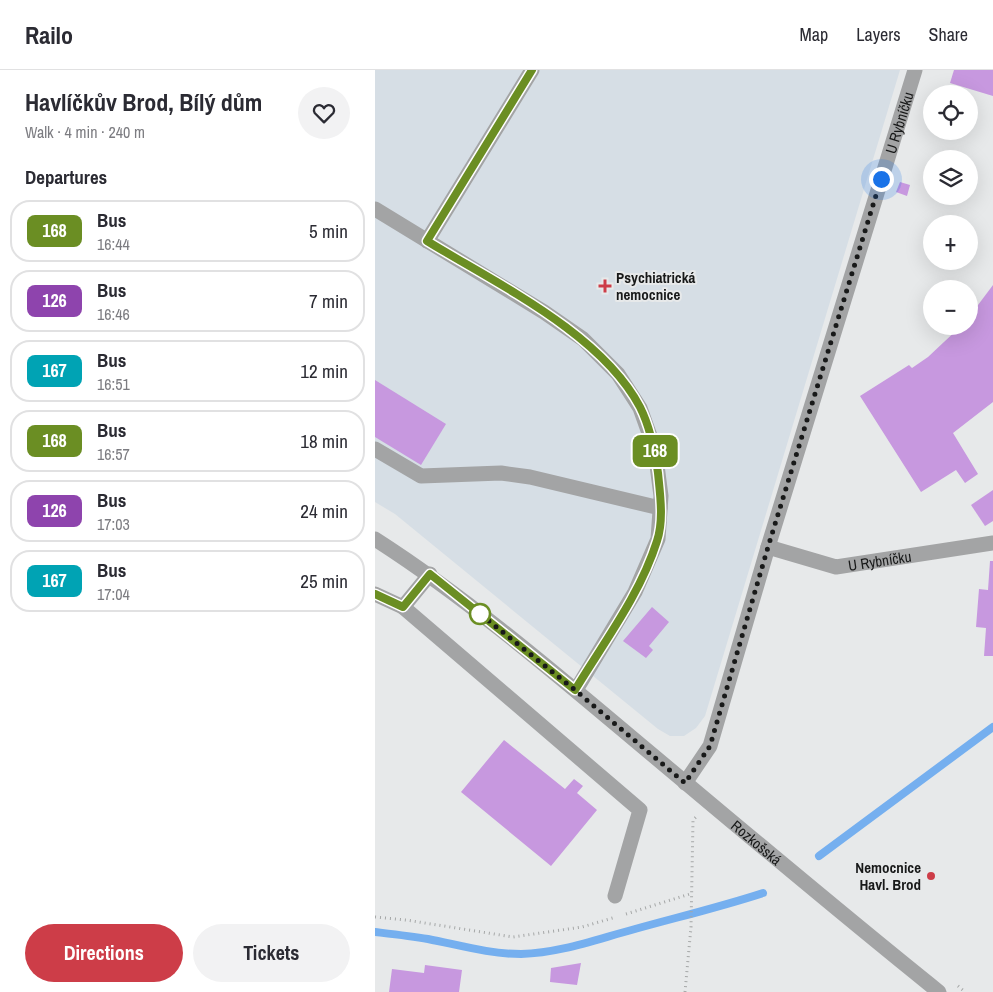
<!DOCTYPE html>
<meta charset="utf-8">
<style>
:root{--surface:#fff;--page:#f2f2f3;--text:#2b2b33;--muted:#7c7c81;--line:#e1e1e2;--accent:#cd3d48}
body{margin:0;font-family:"Archivo Narrow",sans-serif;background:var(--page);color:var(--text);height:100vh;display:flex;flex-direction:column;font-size:19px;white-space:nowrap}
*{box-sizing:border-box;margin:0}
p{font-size:16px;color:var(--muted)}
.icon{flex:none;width:28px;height:28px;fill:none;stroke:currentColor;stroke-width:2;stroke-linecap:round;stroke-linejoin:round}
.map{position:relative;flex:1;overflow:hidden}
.sheet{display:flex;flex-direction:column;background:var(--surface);width:375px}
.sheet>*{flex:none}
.badge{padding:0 10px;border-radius:8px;font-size:18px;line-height:32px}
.buttons{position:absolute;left:548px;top:15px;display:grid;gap:10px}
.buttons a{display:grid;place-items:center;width:55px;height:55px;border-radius:50%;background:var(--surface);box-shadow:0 5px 20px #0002;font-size:25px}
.you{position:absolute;width:25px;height:25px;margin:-12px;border:4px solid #fff;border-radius:50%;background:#1a73e8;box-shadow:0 0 0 8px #1a73e833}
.map>.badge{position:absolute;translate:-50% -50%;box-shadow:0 0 0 2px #fff}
h2{padding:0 25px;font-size:19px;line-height:45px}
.round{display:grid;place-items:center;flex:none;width:52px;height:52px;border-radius:26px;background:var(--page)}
.overview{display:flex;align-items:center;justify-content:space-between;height:85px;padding:0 25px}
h1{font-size:24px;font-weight:700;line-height:38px}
.action{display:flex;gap:10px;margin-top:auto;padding:10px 25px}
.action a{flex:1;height:58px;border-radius:30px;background:var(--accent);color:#fff;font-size:20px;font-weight:700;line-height:58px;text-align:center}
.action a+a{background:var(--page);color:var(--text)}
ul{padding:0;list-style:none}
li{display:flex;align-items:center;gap:15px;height:62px;margin:0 10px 8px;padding:0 15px;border:2px solid var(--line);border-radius:20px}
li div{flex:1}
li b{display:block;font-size:19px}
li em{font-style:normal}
li .badge{min-width:55px;font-weight:700;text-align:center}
header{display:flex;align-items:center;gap:30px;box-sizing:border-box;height:70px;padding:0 25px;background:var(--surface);border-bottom:1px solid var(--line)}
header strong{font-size:24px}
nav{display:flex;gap:28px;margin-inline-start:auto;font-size:18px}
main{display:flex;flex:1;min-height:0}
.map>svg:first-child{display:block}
.built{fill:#d6dee5}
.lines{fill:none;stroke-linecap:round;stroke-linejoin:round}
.stream{stroke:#75afef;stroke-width:8}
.building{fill:#c798df}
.path{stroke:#a5a7a7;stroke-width:3;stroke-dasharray:1 4;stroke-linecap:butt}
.minor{stroke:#a3a4a5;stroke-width:15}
.line-casing{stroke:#fff;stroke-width:11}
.line{stroke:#6b8e23;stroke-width:8}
.walk{stroke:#181919;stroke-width:5;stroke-dasharray:0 9}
.poi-dot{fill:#cd3d48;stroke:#e7e9ea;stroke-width:2}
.stop-dot{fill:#fff;stroke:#6b8e23;stroke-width:2.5}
.labels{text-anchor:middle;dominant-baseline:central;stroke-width:4;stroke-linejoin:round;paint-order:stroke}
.street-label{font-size:15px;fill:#181919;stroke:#e7e9ea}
.poi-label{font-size:15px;font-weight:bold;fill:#181919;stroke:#e7e9ea;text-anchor:start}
</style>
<header>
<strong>Railo</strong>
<nav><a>Map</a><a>Layers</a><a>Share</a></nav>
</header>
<main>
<section class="sheet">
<div class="overview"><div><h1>Havlíčkův Brod, Bílý dům</h1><p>Walk · 4 min · 240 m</p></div><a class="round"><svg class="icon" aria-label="heart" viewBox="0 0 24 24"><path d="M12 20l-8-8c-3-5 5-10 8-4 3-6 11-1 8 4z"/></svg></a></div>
<h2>Departures</h2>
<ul>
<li><span class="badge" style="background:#6b8e23;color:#fff">168</span><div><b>Bus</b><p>16:44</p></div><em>5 min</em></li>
<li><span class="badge" style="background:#8e44ad;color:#fff">126</span><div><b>Bus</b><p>16:46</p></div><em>7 min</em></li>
<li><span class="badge" style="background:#00a3b4;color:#fff">167</span><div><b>Bus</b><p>16:51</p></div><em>12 min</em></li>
<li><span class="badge" style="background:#6b8e23;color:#fff">168</span><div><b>Bus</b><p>16:57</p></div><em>18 min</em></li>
<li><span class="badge" style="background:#8e44ad;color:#fff">126</span><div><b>Bus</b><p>17:03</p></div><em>24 min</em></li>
<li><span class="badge" style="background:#00a3b4;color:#fff">167</span><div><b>Bus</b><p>17:04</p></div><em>25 min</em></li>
</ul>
<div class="action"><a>Directions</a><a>Tickets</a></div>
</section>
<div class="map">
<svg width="618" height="922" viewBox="0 0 618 922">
<rect width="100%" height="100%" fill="#e7e9ea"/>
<path class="built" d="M0 0H525L330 646 321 658 309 666H295L283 659 20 444 0 432Z"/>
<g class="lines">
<g class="stream">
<path d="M444 786 618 657"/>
<path d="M0 862C17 864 35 866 53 869 84 875 114 884 146 884 186 883 222 869 260 859 303 847 345 837 388 823"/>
</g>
</g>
<g class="building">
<path d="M579 0H618V26L575 13Z"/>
<path d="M525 112 535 115 532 126 521 122Z"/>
<path d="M618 215V332L578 363 603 404 590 413 581 400 546 422 485 326 534 295 537 298 553 287 586 256H594V247Z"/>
<path d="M0 310 71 354 46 395 0 367Z"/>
<path d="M618 420V451L610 456 596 435Z"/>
<path d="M615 491H618V586H609L611 558 601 557 604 519 613 520Z"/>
<path d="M277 537 294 552 274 576 278 580 271 588 248 571Z"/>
<path d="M129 670 190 719 199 709 208 716 202 723 222 740 176 796 86 722Z"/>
<path d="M206 893 202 915 175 912 176 898Z"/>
<path d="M50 895 87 900 84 922H14L17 899 49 903Z"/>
</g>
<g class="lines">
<g class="path">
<path d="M251 844 315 824"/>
<path d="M0 847 31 850 138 867 207 857 241 847"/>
<path d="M583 916 590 922"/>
<path d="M310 922 316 857 318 750 321 747"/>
</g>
<g class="minor">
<path d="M0 139 169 242 208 269 243 304 265 338 280 380 286 426 283 469 260 522 201 620"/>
<path d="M52 171 157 0"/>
<path d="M0 379 46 406 126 403 155 407 285 438"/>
<path id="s1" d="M0 469C95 530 181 604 268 677 366 759 464 842 564 922"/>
<path id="s2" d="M393 477 461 497 618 473"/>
<path d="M0 524 28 537 55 504"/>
<path d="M28 537 265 740 240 826"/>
<path id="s3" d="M310 713 335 676 393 477 540 0"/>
</g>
</g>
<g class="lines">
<g class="line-casing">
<path id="line" d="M0 524 28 537 55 504 200 620C229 572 265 525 282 471 289 450 285 424 283 403 280 381 275 357 265 337 226 263 122 214 52 171L157 0"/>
</g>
<use href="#line" class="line"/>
<path class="walk" d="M105 544 99 539 200 620 310 713 335 676 393 477 506 109"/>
</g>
<g class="poi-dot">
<path d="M227.5 208.5h5v5h5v5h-5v5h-5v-5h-5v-5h5z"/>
<circle cx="556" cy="806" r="5"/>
</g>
<circle class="stop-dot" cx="105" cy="544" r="10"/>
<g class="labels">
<g class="street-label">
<text stroke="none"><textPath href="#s3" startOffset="696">U Rybníčku</textPath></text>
<text stroke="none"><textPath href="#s2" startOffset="115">U Rybníčku</textPath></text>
<text stroke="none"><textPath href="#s1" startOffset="488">Rozkošská</textPath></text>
</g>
<g class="poi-label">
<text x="241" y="207">Psychiatrická<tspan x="241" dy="17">nemocnice</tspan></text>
<text x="546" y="797" text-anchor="end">Nemocnice<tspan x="546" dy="17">Havl. Brod</tspan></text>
</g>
</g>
</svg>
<div class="buttons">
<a><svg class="icon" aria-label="locate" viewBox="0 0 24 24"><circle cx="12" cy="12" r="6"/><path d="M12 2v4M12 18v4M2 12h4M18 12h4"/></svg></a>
<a><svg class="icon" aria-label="layers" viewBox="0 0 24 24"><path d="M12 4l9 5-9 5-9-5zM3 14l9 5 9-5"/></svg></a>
<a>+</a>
<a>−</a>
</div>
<div class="you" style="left:506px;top:109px"></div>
<b class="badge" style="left:280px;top:381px;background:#6b8e23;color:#fff">168</b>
</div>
</main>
